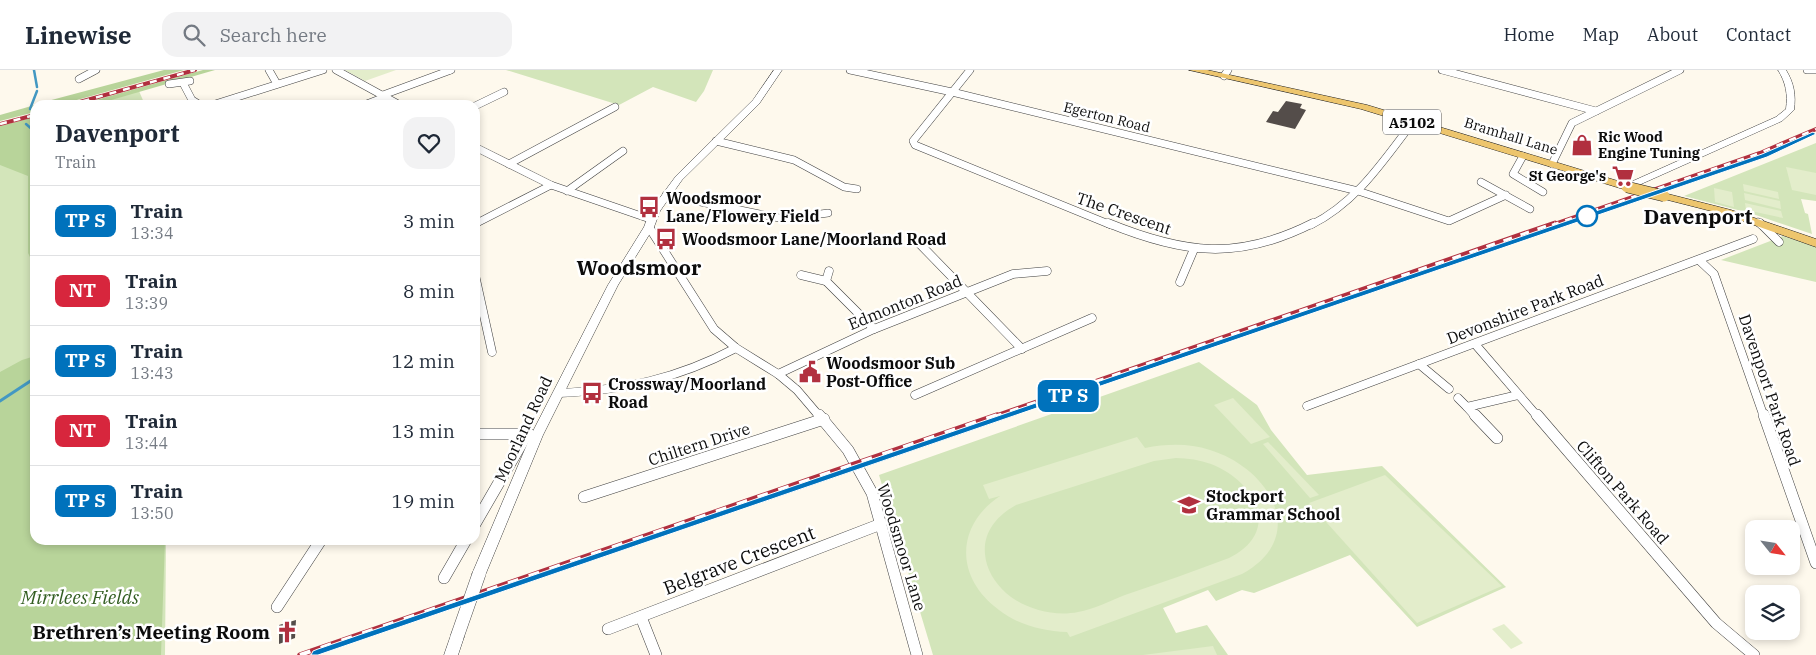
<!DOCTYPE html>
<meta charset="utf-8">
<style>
:root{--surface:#fff;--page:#f2f2f3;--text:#1f2937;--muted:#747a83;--line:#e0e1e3}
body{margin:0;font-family:"IBM Plex Serif",serif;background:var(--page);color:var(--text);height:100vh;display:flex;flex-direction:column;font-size:19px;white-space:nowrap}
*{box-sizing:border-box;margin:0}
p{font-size:16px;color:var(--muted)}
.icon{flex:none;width:28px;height:28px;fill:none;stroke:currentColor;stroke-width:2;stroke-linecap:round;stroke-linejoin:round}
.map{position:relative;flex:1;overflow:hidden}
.side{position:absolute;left:30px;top:30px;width:450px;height:445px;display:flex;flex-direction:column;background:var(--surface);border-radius:15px;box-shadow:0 2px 8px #0003}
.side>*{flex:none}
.badge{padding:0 10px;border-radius:8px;font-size:18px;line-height:32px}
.needle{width:32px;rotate:120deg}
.tools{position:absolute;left:1745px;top:450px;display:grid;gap:10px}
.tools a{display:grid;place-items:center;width:55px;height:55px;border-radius:10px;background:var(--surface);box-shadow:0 2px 8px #0003;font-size:25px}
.map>.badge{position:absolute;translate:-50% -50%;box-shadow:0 0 0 2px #fff}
.round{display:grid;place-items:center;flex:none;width:52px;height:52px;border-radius:15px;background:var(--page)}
.head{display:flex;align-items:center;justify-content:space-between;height:85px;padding:0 25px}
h1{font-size:24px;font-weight:800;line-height:38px}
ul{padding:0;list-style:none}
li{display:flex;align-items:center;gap:15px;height:70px;padding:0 25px;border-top:1px solid var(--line)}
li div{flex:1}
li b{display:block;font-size:19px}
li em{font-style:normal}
li .badge{min-width:55px;font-weight:700;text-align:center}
header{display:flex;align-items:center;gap:30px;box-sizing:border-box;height:70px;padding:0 25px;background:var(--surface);border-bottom:1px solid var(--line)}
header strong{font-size:24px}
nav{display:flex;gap:28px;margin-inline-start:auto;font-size:18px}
.search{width:350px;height:45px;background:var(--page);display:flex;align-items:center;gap:12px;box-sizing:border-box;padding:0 18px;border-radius:15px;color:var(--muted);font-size:19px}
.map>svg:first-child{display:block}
.green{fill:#d3e5ba}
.forest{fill:#b8d49a}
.pitch{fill:#e3edcb;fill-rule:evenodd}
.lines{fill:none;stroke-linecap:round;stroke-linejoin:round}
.stream-far1{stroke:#4398c2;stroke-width:2.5}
.stream{stroke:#4398c2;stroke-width:3}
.building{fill:#544d4a}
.minor-far2-casing{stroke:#3f3f3f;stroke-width:8}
.minor-far1-casing{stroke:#3f3f3f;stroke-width:9}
.minor-casing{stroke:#3f3f3f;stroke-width:12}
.tertiary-casing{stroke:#3f3f3f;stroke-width:1}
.primary-casing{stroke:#1d1d1d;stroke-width:1}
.minor-far2{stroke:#fff;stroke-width:7}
.minor-far1{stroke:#fff;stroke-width:8}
.minor{stroke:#fff;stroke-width:11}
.tertiary{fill:#fff;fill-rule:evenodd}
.primary{fill:#edc56d;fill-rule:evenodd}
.rail-far2-casing{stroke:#b1303f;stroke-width:4}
.rail-far1-casing{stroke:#b1303f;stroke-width:5}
.rail-casing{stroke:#b1303f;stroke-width:5.5}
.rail-far2{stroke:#fff;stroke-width:2.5;stroke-dasharray:7;stroke-linecap:butt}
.rail-far1{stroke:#fff;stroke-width:3;stroke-dasharray:9;stroke-linecap:butt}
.rail{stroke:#fff;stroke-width:4;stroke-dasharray:11;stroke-linecap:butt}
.tertiary-bridge-casing{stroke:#3f3f3f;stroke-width:14;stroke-linecap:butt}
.primary-bridge-casing{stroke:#1d1d1d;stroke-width:12;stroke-linecap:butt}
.tertiary-bridge{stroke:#fff;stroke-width:13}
.primary-bridge{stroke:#edc56d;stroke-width:11}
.line{fill:#0072bc;stroke:#fff}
.stop-dot{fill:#fff;stroke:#0072bc;stroke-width:2.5}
.labels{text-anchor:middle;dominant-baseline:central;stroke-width:5;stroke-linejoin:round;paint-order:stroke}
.far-street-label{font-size:14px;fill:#0c0c0c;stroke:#fff}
.far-poi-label{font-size:14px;font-weight:bold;fill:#0c0c0c;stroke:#fff;text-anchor:start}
.shield{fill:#fff;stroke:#555;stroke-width:1}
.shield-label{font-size:15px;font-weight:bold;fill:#0c0c0c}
.poi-label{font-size:16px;font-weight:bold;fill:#0c0c0c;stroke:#fff;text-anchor:start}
.street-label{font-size:16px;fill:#0c0c0c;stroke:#fff}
.near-street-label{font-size:19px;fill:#0c0c0c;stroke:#fff}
.near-park-label{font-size:19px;font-style:italic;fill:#335e22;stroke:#fff}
.near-poi-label{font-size:19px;font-weight:bold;fill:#0c0c0c;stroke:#fff;text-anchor:end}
.district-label{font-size:21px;font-weight:bold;fill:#0c0c0c;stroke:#fff}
</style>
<header>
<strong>Linewise</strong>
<div class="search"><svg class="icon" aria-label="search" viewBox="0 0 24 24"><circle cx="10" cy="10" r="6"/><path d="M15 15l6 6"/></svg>Search here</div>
<nav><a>Home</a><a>Map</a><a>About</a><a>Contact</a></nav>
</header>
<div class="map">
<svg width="1816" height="585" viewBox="0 0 1816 585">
<rect width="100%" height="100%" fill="#fef9ed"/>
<g class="green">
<path d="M506 0H713L704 21 696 32 653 17 619 35Z"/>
<path d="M139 21 145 35H91Z"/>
<path d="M35 48V470H166L165 585H0V58Z"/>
<path d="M1816 73V131L1801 129 1805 143 1808 144 1812 164 1753 144 1684 126Z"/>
<path d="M1783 166 1816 177V212L1721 190Z"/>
<path d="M1199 292 1257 335 1271 360 1307 405 1382 396 1506 517 1417 557 1350 485 1254 523 1242 520 1216 531 1208 520 1163 538 1176 563 1207 555 1228 585H933L879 405Z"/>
</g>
<g class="forest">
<path d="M164 0H184L59 35H43L44 32Z"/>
<path d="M203 0H215L94 35H78Z"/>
<path d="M35 35 31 43 0 51V45Z"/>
<path d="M35 47V197L28 183V106L0 95V56Z"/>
<path d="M35 286V470H165L161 585H0V302L22 290Z"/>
</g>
<g class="pitch">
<path d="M345 0H396L365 11Z"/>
<path d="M1786 97 1816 103V125L1792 120Z"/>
<path d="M1743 114 1778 122 1779 129 1744 121Z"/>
<path d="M1714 118 1732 122 1734 137 1715 132Z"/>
<path d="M1744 123 1780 131 1781 139 1745 130Z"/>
<path d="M1745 133 1781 141 1783 148 1746 140Z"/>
<path d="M1233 328 1270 367 1251 374 1214 335Z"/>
<path d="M1137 367 1145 378C1167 374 1188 373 1210 380 1269 398 1311 466 1242 504L1070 567 1067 562C1043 561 1018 555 999 540 955 508 955 456 1000 426L989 429 983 415ZM1176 388C1188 388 1200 390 1211 394 1255 411 1283 461 1229 488 1195 501 1160 513 1125 525 1110 531 1094 539 1078 542 1054 547 1024 539 1006 523 995 513 986 499 985 484 983 461 998 445 1016 435L1154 391Z"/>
<path d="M1268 372 1319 425 1310 428 1263 374Z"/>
<path d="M1385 405 1502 516 1417 553 1309 433Z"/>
<path d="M1504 554 1523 573 1511 579 1492 559Z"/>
<path d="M1213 576 1217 585H1143Z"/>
</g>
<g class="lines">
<g class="stream-far1">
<path d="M34 0 37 17"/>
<path d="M30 39 37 21"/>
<path d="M26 54 35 62"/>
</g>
<path class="stream" d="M0 331 35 308"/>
</g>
<g class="building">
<path d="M1286 31 1302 34 1300 38 1306 40 1295 59 1266 52 1273 41 1278 42Z"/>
<path d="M296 550 295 568 279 574V555Z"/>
</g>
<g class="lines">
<g class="minor-far2-casing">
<g id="minor-far2">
<path d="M269 0 277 14"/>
<path d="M336 0 400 35"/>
<path d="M850 0 952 22 1358 121 1449 151 1506 125"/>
<path d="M970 0 913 71 915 75 1111 155"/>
<path d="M1442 0 1596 41"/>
<path d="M1807 0H1816"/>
<path d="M1224 6 1228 0"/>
<path d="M79 9 96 0"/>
<path d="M183 13 192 30 200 35"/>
<path d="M169 14 190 11"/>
<path d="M383 25 451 0"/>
<path d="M212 35 323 0"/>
<path d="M364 35 385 27"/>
<path d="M475 36 504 22"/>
<path d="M716 71 794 90 844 117 857 119"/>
<path d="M475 77 551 115"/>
<path d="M1523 86 1513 104 1543 122"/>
<path d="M509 94 615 37"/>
<path d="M1552 94 1572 53 1680 0"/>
<path d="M1481 112 1530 139"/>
<path d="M567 121 623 81"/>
<path d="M666 125 784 149 828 143"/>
<path d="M1758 152 1761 155"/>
<path d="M475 154 551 115 650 149"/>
<path d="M1311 155C1357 132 1383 91 1413 52"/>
</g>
</g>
<g class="minor-far1-casing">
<g id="minor-far1">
<path d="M1108 153C1184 184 1238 191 1313 153"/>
<path d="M1760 153 1779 172"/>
<path d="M649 157 714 259 736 278 778 304 797 320 820 347"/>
<path d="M912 166 1022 279"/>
<path d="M1699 190 1714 204 1764 347"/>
<path d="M829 201 826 211 874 259"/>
<path d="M475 205 492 282"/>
<path d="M801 205 826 211"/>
<path d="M1180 212 1194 179"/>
<path d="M1475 274 1538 347"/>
<path d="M1419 294 1449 319"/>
<path d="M778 304 874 259 1013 204 1047 201"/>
<path d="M559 323C625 320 677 309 736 278"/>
<path d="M915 325 1092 248"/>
<path d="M1458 328 1467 337"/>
<path d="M1307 336 1753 169"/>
<path d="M1476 347 1467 337 1518 325"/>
</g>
</g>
<g class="minor-casing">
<g id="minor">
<path d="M819 345 848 380 872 423 917 585"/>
<path d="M1475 345 1497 368"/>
<path d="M1537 345 1716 553 1754 585"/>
<path d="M1764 345 1816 493"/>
<path d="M475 364H529"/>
<path d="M584 427 824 349"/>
<path d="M475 454 527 364"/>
<path d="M444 508 466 470"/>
<path d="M277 537 321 470"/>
<path d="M641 547 656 585"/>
<path d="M608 559 881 454"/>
</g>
</g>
<g class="tertiary-casing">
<g id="tertiary">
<path d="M774 0H782L759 34 682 110 660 141 654 157 618 215 543 365 484 508 479 510 474 508 472 504 531 365 608 215 644 157 650 141 676 106 753 30Z"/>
<path d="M1778 0H1786C1794 13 1796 25 1794 40L1782 51 1630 119H1624V115L1776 47 1786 39C1788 24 1786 13 1778 0Z"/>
<path d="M457 561 462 562 464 567 458 585H444L452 562Z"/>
</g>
</g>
<g class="primary-casing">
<g id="primary">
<path d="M1189 0H1207L1367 35 1631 115 1633 117 1631 119H1623L1361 39Z"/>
<path d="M1664 123 1731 140 1816 169V177L1723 144 1660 128V124Z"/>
</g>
</g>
<use href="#minor-far2" class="minor-far2"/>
<use href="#minor-far1" class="minor-far1"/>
<use href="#minor" class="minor"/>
<use href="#tertiary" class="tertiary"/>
<use href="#primary" class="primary"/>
<g class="rail-far2-casing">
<g id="rail-far2">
<path d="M69 35 195 0"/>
<path d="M0 54 35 45"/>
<path d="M1552 155 1760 83 1816 59"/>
</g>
</g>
<g class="rail-far1-casing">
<path id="rail-far1" d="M993 347 1555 153"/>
</g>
<g class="rail-casing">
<path id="rail" d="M300 585 997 345"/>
</g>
<use href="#rail-far2" class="rail-far2"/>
<use href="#rail-far1" class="rail-far1"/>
<use href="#rail" class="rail"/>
<g class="tertiary-bridge-casing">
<path id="tertiary-bridge" d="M457 567 479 504"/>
</g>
<g class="primary-bridge-casing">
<path id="primary-bridge" d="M1627 117 1664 126"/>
</g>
<use href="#tertiary-bridge" class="tertiary-bridge"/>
<use href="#primary-bridge" class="primary-bridge"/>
</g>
<path class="line" d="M1813 62 1816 64 1767 87 318 585H311L313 581 318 579 1762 84Z"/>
<defs>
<g id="shop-bare" transform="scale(1.725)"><path d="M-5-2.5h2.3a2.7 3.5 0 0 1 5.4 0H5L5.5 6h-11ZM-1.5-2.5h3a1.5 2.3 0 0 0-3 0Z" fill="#b1303f" stroke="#fff" stroke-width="2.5" paint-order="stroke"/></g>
<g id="supermarket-bare" transform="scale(1.725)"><path d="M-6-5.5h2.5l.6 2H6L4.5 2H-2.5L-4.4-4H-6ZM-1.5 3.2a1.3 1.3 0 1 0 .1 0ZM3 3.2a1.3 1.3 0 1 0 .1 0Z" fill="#b1303f" stroke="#fff" stroke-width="2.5" paint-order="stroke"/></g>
<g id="bus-bare" transform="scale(1.725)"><path d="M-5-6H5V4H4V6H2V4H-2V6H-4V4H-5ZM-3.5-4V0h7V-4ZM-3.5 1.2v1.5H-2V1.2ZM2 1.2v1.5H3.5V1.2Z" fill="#b1303f" stroke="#fff" stroke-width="2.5" paint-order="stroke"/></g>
<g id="civic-bare" transform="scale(1.725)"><path d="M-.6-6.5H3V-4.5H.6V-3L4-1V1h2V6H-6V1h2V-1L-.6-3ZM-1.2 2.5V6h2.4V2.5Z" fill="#b1303f" stroke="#fff" stroke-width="2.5" paint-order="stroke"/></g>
<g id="school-bare" transform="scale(1.725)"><path d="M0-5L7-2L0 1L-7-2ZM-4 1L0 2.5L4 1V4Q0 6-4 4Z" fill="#b1303f" stroke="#fff" stroke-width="2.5" paint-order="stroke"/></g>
<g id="church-bare" transform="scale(1.725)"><path d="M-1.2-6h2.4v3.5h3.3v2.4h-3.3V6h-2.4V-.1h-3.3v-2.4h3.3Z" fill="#b1303f" stroke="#fff" stroke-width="2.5" paint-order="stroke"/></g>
</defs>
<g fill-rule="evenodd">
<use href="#shop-bare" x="1582" y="75"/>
<use href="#supermarket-bare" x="1623" y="106"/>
<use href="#bus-bare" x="649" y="137"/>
<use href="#bus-bare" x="666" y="169"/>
<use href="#civic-bare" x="810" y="302"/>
<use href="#bus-bare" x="592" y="323"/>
<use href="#school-bare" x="1189" y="435"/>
<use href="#church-bare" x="287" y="562"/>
</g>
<circle class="stop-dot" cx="1587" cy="146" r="10"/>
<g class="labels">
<g class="far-street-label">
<text transform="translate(1107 47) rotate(14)">Egerton Road</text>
<text transform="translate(1511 66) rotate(17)">Bramhall Lane</text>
</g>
<g class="far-poi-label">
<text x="1598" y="67">Ric Wood<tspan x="1598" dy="16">Engine Tuning</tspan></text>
<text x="1606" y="106" text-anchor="end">St George's</text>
</g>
<rect class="shield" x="1383" y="39.5" width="58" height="25" rx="4"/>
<g class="shield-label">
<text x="1412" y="52">A5102</text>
</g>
<g class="poi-label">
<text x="666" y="128">Woodsmoor<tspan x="666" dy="18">Lane/Flowery Field</tspan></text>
<text x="682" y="169">Woodsmoor Lane/Moorland Road</text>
<text x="826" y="293">Woodsmoor Sub<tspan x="826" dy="18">Post-Office</tspan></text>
<text x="608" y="314">Crossway/Moorland<tspan x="608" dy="18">Road</tspan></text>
<text x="1206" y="426">Stockport<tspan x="1206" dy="18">Grammar School</tspan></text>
</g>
<g class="street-label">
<text transform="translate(1124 143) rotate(19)">The Crescent</text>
<text transform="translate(905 232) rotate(-22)">Edmonton Road</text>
<text transform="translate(1525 239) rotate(-21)">Devonshire Park Road</text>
<text transform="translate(1770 320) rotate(71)">Davenport Park Road</text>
<text transform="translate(523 359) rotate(-65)">Moorland Road</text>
<text transform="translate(699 374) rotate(-18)">Chiltern Drive</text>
<text transform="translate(1623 422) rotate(49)">Clifton Park Road</text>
<text transform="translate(902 477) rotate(73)">Woodsmoor Lane</text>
</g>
<g class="near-street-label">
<text transform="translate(739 490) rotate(-21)">Belgrave Crescent</text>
</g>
<g class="near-park-label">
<text x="80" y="527">Mirrlees Fields</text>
</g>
<g class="near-poi-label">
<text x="270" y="562">Brethren’s Meeting Room</text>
</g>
<g class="district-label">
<text x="1698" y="146">Davenport</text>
<text x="639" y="197">Woodsmoor</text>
</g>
</g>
</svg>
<div class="tools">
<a><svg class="needle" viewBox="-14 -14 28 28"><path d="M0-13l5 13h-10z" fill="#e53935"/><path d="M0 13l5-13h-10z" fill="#747a83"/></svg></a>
<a><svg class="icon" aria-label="layers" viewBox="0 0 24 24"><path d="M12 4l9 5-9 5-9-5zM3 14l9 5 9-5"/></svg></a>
</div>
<b class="badge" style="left:1068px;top:326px;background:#0072bc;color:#fff">TP S</b>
<section class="side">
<div class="head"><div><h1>Davenport</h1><p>Train</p></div><a class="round"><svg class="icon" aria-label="heart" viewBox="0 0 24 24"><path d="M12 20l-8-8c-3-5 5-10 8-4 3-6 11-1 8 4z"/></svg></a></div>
<ul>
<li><span class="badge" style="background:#0072bc;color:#fff">TP S</span><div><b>Train</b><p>13:34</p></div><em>3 min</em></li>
<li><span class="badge" style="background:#d7263d;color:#fff">NT</span><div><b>Train</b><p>13:39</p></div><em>8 min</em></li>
<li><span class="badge" style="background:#0072bc;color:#fff">TP S</span><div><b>Train</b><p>13:43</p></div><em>12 min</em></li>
<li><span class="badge" style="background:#d7263d;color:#fff">NT</span><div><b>Train</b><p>13:44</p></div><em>13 min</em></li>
<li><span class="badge" style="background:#0072bc;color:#fff">TP S</span><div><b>Train</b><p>13:50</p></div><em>19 min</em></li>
</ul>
</section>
</div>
